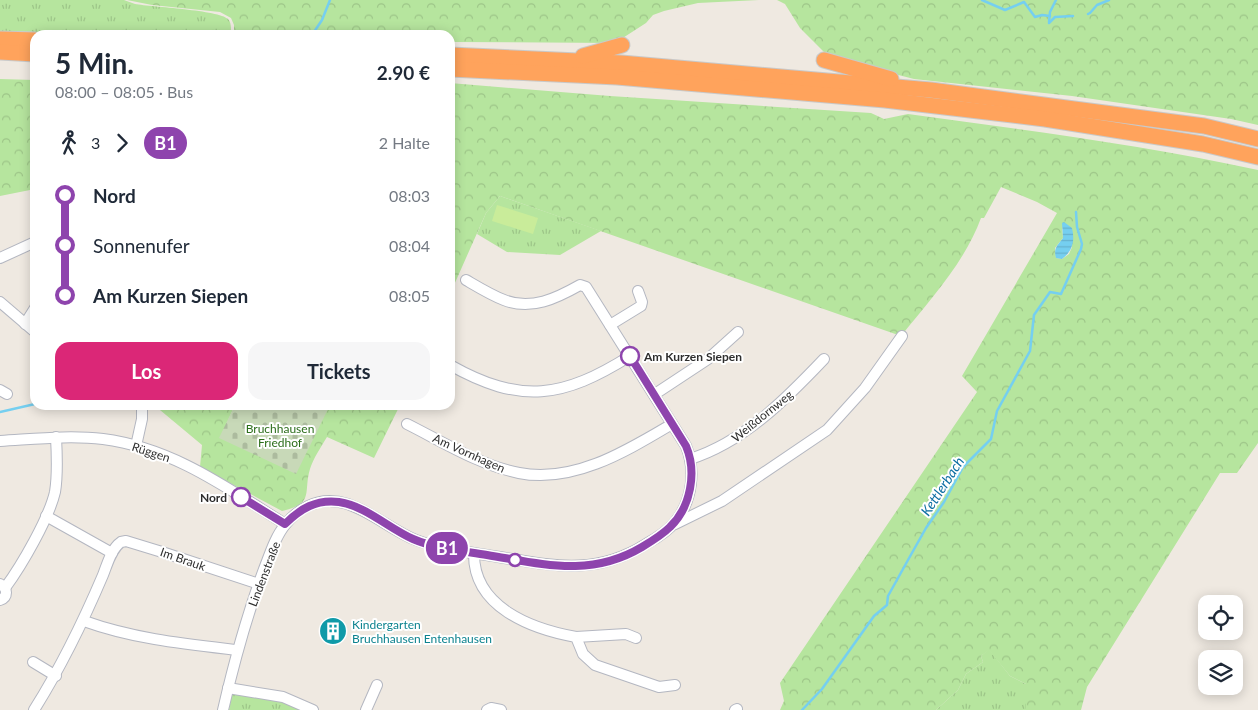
<!DOCTYPE html>
<html lang="de">
<meta charset="utf-8">
<style>
:root{--surface:#fff;--page:#f6f6f7;--text:#1f2937;--muted:#747a83;--accent:#db2777}
body{margin:0;font-family:Lato,sans-serif;background:var(--page);color:var(--text);height:100vh;display:flex;flex-direction:column;font-size:19px;white-space:nowrap}
*{box-sizing:border-box;margin:0}
p{font-size:16px;color:var(--muted)}
.icon{flex:none;width:28px;height:28px;fill:none;stroke:currentColor;stroke-width:2;stroke-linecap:round;stroke-linejoin:round}
.map{position:relative;flex:1;overflow:hidden}
.details{position:absolute;left:30px;top:30px;width:425px;height:380px;display:flex;flex-direction:column;background:var(--surface);border-radius:15px;box-shadow:0 2px 12px #0003}
.details>*{flex:none}
.badge{padding:0 10px;border-radius:16px;font-size:18px;line-height:32px}
.controls{position:absolute;left:1198px;top:595px;display:grid;gap:10px}
.controls a{display:grid;place-items:center;width:45px;height:45px;border-radius:10px;background:var(--surface);box-shadow:0 2px 12px #0003;font-size:25px}
.map>.badge{position:absolute;translate:-50% -50%;box-shadow:0 0 0 2px #fff}
.legs{display:flex;align-items:center;gap:8px;height:55px;padding:0 25px;font-size:16px}
.legs p{margin-inline-start:auto}
.headline{display:flex;align-items:center;justify-content:space-between;height:85px;padding:0 25px}
h1{font-size:28px;font-weight:700;line-height:38px}
.cta{display:flex;gap:10px;margin-top:auto;padding:10px 25px}
.cta a{flex:1;height:58px;border-radius:15px;background:var(--accent);color:#fff;font-size:20px;font-weight:700;line-height:58px;text-align:center}
.cta a+a{background:var(--page);color:var(--text)}
ul{padding:0 25px;list-style:none}
li{display:flex;align-items:center;gap:18px;height:50px;font-size:19px}
li i{display:grid;place-items:center;width:8px;height:100%;margin:0 6px;background:currentColor}
li i::after{content:'';width:12px;height:12px;margin:-6px;border:4px solid;border-radius:50%;background:var(--surface)}
li p{margin-inline-start:auto}
li:first-child i{background:linear-gradient(#0000 50%,currentColor 0)}
li:last-child i{background:linear-gradient(currentColor 50%,#0000 0)}
.map>svg:first-child{display:block}
.grass{fill:url(#grass-tufts)}
.forest{fill:url(#forest-crowns);fill-rule:evenodd}
.cemetery{fill:url(#cemetery-stones)}
.pitch{fill:#c9ec9a}
.water{fill:url(#water-rules)}
.lines{fill:none;stroke-linecap:round;stroke-linejoin:round}
.stream{stroke:#75cff0;stroke-width:2.5}
.minor-casing{stroke:#b4b7c1;stroke-width:12}
.highway-casing{stroke:#c9c9c9;stroke-width:17}
.minor{stroke:#fff;stroke-width:10}
.highway{stroke:#ffa35c;stroke-width:15}
.line-1-casing{stroke:#fff;stroke-width:11}
.line-1{stroke:#8e44ad;stroke-width:8}
.stop-1-dot{fill:#fff;stroke:#8e44ad;stroke-width:2.5}
.labels{text-anchor:middle;dominant-baseline:central;stroke-width:4;stroke-linejoin:round;paint-order:stroke}
.stop-label{font-size:12px;font-weight:bold;fill:#2e2e2e;stroke:#fff;text-anchor:start}
.street-label{font-size:12px;fill:#2e2e2e;stroke:#fff}
.park-label{font-size:12px;fill:#2c6e1b;stroke:#fff}
.culture-label{font-size:12px;fill:#0d838f;stroke:#fff;text-anchor:start}
.water-label{font-size:14px;font-style:italic;fill:#0d6fa3;stroke:#fff}
</style>
<div class="map">
<svg width="1258" height="710" viewBox="0 0 1258 710">
<defs>
<pattern id="grass-tufts" width="24" height="20" patternUnits="userSpaceOnUse" patternTransform="scale(1.25)"><rect width="24" height="20" fill="#b6e59e"/><path d="M3 7l-1-3M5 7V3M7 7l1-3M15 17l-1-3M17 17v-4M19 17l1-3" fill="none" stroke="#9dc588"/></pattern>
<pattern id="forest-crowns" width="20" height="18" patternUnits="userSpaceOnUse" patternTransform="scale(1.25)"><rect width="20" height="18" fill="#b6e59e"/><path d="M2 6a3 3 0 1 1 6 0M12 15a3 3 0 1 1 6 0" fill="none" stroke="#9dc588"/></pattern>
<pattern id="cemetery-stones" width="16" height="16" patternUnits="userSpaceOnUse" patternTransform="scale(1.25)"><rect width="16" height="16" fill="#c8d9b8"/><path d="M2 7V4a2 2 0 0 1 4 0v3zM10 15v-3a2 2 0 0 1 4 0v3z" fill="#acbb9e"/></pattern>
<pattern id="water-rules" width="6" height="5" patternUnits="userSpaceOnUse" patternTransform="scale(1.25)"><rect width="6" height="5" fill="#75cff0"/><path d="M0 2.5h6" fill="none" stroke="#66b2ce"/></pattern>
</defs>
<rect width="100%" height="100%" fill="#efe9e1"/>
<g class="grass">
<path d="M0 0H124L135 4C152 7 219 10 228 19 231 22 231 27 231 31L217 35H135L0 31Z"/>
<path d="M500 196 601 231 560 255 507 252 477 234 486 213Z"/>
<path d="M989 649 1010 676 1026 684V710H936L958 690 966 674 983 662 981 656Z"/>
<path d="M232 693 293 701 310 710H229Z"/>
</g>
<g class="forest">
<path d="M127 0H759L698 3 664 11 653 15 646 23 615 43 450 42V35H271L234 31V25L231 18 220 12 152 5Z"/>
<path d="M777 0H1258V125L1231 119 1072 96 914 79 848 62 827 55 800 28 785 4Z"/>
<path d="M0 79 35 80V189L0 196Z"/>
<path d="M450 83 610 96 871 113 884 119 908 114C1025 130 1142 145 1258 170V443L1237 473H1220L1087 687 1081 710H1026V684L1010 676 989 650 981 656 983 662 966 674 958 690 936 710H780L784 701 780 683 977 392 962 376 1057 213 1037 202 1001 187 984 218H981C965 262 930 300 901 336L500 196 486 213 450 294ZM1062 226 1072 247 1069 254 1062 259 1056 258 1055 248 1063 238Z"/>
<path d="M154 405H235L220 438 327 410 330 405H400L374 458 327 437C321 447 313 459 310 469 303 492 315 504 282 511L200 467 202 445Z"/>
</g>
<path class="cemetery" d="M235 405H330L296 474 219 438Z"/>
<path class="pitch" d="M497 205 538 218 533 234 492 221Z"/>
<path class="water" d="M1064 222 1072 228C1075 240 1073 251 1062 259L1056 258C1053 248 1058 245 1063 238L1062 223Z"/>
<g class="lines">
<g class="stream">
<path d="M982 0 1005 10 1024 2 1035 17 1042 15 1050 16"/>
<path d="M1088 14 1090 13 1097 5 1109 0"/>
<path d="M1049 22 1050 12 1056 0"/>
<path d="M1049 23 1055 17 1073 16"/>
<path d="M312 35 322 20 330 0"/>
<path d="M0 412 35 404"/>
<path d="M802 710 822 689 874 616 887 605 888 596 908 560 926 528 944 502 963 467 991 439 997 411 1030 351 1034 315 1050 292 1061 294 1081 249 1082 244 1077 227 1076 212"/>
</g>
<g class="minor-casing">
<g id="minor">
<path d="M0 258 35 242"/>
<path d="M0 302 35 332"/>
<path d="M25 324 35 308"/>
<path d="M610 325 641 306 642 302 638 291"/>
<path d="M450 365C521 405 563 398 630 356"/>
<path d="M0 390 7 394"/>
<path d="M655 394 708 359 738 332"/>
<path d="M407 424C443 442 479 465 519 473 574 484 628 450 672 424"/>
<path d="M0 441C35 439 69 435 103 439 173 448 227 488 285 524"/>
<path d="M136 446 142 419V405"/>
<path d="M690 459C744 442 786 399 824 359"/>
<path d="M46 516 112 553"/>
<path d="M675 524 722 501 827 430 865 388 902 336"/>
<path d="M474 553C473 607 531 629 576 637L583 654 595 665 659 687 675 685"/>
<path d="M5 588C22 565 49 518 55 492 58 474 57 455 56 437"/>
<path d="M0 600C8 597 8 588 0 584"/>
<path d="M84 621C134 639 185 644 237 650"/>
<path d="M576 637 626 634 636 638"/>
<path d="M33 662 56 676"/>
<path d="M228 688 283 697 313 710"/>
<path d="M34 710C61 667 83 622 103 575 107 565 111 549 121 542L126 541 162 552 259 584"/>
<path d="M223 710C234 662 247 615 264 569 270 554 275 537 285 525 291 517 300 510 308 506 347 487 382 527 416 540 440 549 467 552 493 556 550 565 594 577 646 544 657 538 668 531 676 521 692 500 696 471 686 446L586 287 580 285C557 298 531 311 504 300 491 295 478 287 466 280"/>
<path d="M366 710 377 685"/>
<path d="M487 710 491 708 501 710"/>
<path d="M735 710 737 709"/>
</g>
</g>
<g class="highway-casing">
<g id="highway">
<path d="M0 39 35 40"/>
<path d="M0 52 35 54"/>
<path d="M450 55 621 63 931 90 1204 126 1258 139"/>
<path d="M583 56 622 45"/>
<path d="M824 60 891 79"/>
<path d="M450 69 617 77 885 100 1045 119 1203 144 1258 157"/>
</g>
</g>
<use href="#minor" class="minor"/>
<use href="#highway" class="highway"/>
</g>
<g class="lines">
<g class="line-1-casing">
<path id="line-1" d="M241 497 285 524C300 509 316 499 339 502 366 506 388 528 413 539 436 549 463 551 487 555 543 564 590 578 642 547 652 541 662 535 670 527 691 507 697 472 686 446L630 356"/>
</g>
<use href="#line-1" class="line-1"/>
</g>
<defs>
<g id="building-disc" transform="scale(1.4375)"><circle r="9.5" fill="#0f9aa8" stroke="#fff"/><path d="M-4-6H4V6H1V3H-1V6H-4ZM-2.5-4.3h1.7v1.8h-1.7ZM.8-4.3h1.7v1.8H.8ZM-2.5-1h1.7V.8h-1.7ZM.8-1h1.7V.8H.8Z" fill="#fff"/></g>
</defs>
<g fill-rule="evenodd">
<use href="#building-disc" x="333" y="631"/>
</g>
<g class="stop-1-dot">
<circle cx="630" cy="356" r="9"/>
<circle cx="241" cy="497" r="9"/>
<circle cx="515" cy="560" r="6"/>
</g>
<g class="labels">
<g class="stop-label">
<text x="644" y="356">Am Kurzen Siepen</text>
<text x="227" y="497" text-anchor="end">Nord</text>
</g>
<g class="street-label">
<text transform="translate(762 416) rotate(-39)">Weißdornweg</text>
<text transform="translate(151 452) rotate(18)">Rüggen</text>
<text transform="translate(469 453) rotate(24)">Am Vornhagen</text>
<text transform="translate(183 559) rotate(19)">Im Brauk</text>
<text transform="translate(264 574) rotate(-69)">Lindenstraße</text>
</g>
<g class="park-label">
<text x="280" y="428">Bruchhausen<tspan x="280" dy="14">Friedhof</tspan></text>
</g>
<g class="culture-label">
<text x="352" y="624">Kindergarten<tspan x="352" dy="14">Bruchhausen Entenhausen</tspan></text>
</g>
<g class="water-label">
<text transform="translate(942 486) rotate(-57)">Kettlerbach</text>
</g>
</g>
</svg>
<div class="controls">
<a><svg class="icon" aria-label="locate" viewBox="0 0 24 24"><circle cx="12" cy="12" r="6"/><path d="M12 2v4M12 18v4M2 12h4M18 12h4"/></svg></a>
<a><svg class="icon" aria-label="layers" viewBox="0 0 24 24"><path d="M12 4l9 5-9 5-9-5zM3 14l9 5 9-5"/></svg></a>
</div>
<b class="badge" style="left:447px;top:548px;background:#8e44ad;color:#fff">B1</b>
<section class="details">
<div class="headline"><div><h1>5 Min.</h1><p>08:00 – 08:05 · Bus</p></div><b>2.90 €</b></div>
<div class="legs"><svg class="icon" aria-label="walk" viewBox="0 0 24 24"><circle cx="13" cy="4" r="2"/><path d="M13 8l-2 6 4 7M11 14l-3 7M7 12l3-4h3l4 4"/></svg>3<svg class="icon" aria-label="forward" viewBox="0 0 24 24"><path d="M9 5l7 7-7 7"/></svg><b class="badge" style="background:#8e44ad;color:#fff">B1</b><p>2 Halte</p></div>
<ul>
<li><i style="color:#8e44ad"></i><b>Nord</b><p>08:03</p></li>
<li><i style="color:#8e44ad"></i><span>Sonnenufer</span><p>08:04</p></li>
<li><i style="color:#8e44ad"></i><b>Am Kurzen Siepen</b><p>08:05</p></li>
</ul>
<div class="cta"><a>Los</a><a>Tickets</a></div>
</section>
</div>
